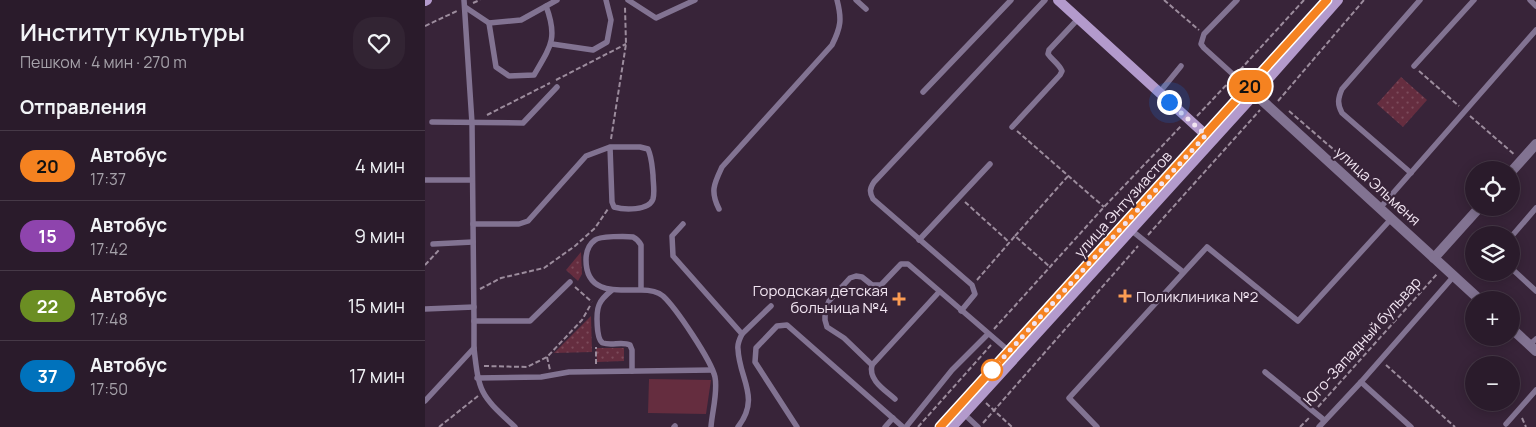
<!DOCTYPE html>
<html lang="ru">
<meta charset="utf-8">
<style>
:root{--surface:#2a1b2b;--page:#322433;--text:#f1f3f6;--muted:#a5a1a9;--line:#463947}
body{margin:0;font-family:Manrope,sans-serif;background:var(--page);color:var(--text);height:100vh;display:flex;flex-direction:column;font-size:19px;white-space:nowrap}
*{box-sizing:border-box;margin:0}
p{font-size:16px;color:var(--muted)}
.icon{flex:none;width:28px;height:28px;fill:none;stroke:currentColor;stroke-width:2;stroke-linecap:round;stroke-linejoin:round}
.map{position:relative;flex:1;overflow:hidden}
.panel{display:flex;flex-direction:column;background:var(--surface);width:425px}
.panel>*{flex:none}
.badge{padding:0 10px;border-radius:16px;font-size:18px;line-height:32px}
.tools{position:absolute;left:1040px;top:161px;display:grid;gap:10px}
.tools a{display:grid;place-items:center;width:55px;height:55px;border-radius:50%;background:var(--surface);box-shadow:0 2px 12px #0003,0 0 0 1px var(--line);font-size:25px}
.you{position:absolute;width:25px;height:25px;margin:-12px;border:4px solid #fff;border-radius:50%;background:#1a73e8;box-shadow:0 0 0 8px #1a73e833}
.map>.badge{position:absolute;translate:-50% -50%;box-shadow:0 0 0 2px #fff}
h2{padding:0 20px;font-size:19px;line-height:45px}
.round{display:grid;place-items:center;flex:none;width:52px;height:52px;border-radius:20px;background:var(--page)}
.head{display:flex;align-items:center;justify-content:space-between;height:85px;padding:0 20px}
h1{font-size:24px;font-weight:600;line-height:38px}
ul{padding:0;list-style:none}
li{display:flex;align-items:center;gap:15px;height:70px;padding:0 20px;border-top:1px solid var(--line)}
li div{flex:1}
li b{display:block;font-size:19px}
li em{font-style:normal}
li .badge{min-width:55px;font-weight:700;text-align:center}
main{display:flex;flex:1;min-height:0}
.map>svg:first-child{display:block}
.park{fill:url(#park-dots)}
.pitch{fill:#652d3f}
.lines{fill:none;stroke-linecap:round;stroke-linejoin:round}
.path{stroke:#9c8c9d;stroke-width:2;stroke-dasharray:5 2.5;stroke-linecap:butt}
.lane{stroke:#827392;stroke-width:5.5}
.street{stroke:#827392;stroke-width:10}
.secondary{stroke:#b39acc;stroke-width:10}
.line-casing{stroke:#fff;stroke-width:11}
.line{stroke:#f58220;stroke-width:8}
.walk{stroke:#f1e4f1;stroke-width:5;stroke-dasharray:0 9}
.poi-dot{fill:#fc9d53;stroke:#382439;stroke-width:2}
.stop-dot{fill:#fff;stroke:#f58220;stroke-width:2.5}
.labels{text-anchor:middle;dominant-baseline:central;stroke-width:4.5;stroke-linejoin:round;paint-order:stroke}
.street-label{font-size:15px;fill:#f1e4f1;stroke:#382439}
.poi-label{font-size:15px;fill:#f1e4f1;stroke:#382439;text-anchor:end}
</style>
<main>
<section class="panel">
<div class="head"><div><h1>Институт культуры</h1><p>Пешком · 4 мин · 270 m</p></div><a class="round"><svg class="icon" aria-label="heart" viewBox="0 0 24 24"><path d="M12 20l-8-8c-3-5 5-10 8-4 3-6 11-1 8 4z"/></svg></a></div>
<h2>Отправления</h2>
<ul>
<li><span class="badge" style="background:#f58220;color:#111">20</span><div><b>Автобус</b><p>17:37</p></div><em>4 мин</em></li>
<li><span class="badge" style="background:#8e44ad;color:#fff">15</span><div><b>Автобус</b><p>17:42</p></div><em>9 мин</em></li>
<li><span class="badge" style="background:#6b8e23;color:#fff">22</span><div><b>Автобус</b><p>17:48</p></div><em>15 мин</em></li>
<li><span class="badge" style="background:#0072bc;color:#fff">37</span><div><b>Автобус</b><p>17:50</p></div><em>17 мин</em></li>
</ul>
</section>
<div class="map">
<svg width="1111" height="427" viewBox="0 0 1111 427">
<defs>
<pattern id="park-dots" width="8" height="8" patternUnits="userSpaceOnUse" patternTransform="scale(1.25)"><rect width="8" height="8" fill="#652d3f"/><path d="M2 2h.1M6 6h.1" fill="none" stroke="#7c4b5b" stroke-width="1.8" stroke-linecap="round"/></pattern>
</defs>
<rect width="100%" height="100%" fill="#382439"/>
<g class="park">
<path d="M976 77 1002 100 978 127 952 104Z"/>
<path d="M156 252 157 274 153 281 141 270Z"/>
<path d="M166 316 167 352 129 353Z"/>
<path d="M171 348H199V361L172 362Z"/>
</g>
<path class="pitch" d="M224 379 286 380 281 414 223 413Z"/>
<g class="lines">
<g class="path">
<path d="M739 0 774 30"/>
<path d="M48 3 55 0"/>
<path d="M0 26 32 11"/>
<path d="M815 70 879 0"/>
<path d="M994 71 1034 106"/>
<path d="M131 80 201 44"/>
<path d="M853 101 939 0"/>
<path d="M864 111 959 193"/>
<path d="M62 115 125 83"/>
<path d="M772 116 805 81"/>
<path d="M1045 116 1090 155"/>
<path d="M592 131 679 207"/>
<path d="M186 139 201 44 200 7"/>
<path d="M540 202 584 242"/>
<path d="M723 235 835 110"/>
<path d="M590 236 643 176"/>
<path d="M0 265 14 250"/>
<path d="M552 280 590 236 625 267"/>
<path d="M150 287 167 302"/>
<path d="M55 289 76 278 119 268 150 246 170 228 183 209"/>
<path d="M569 329 679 207 757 125"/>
<path d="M122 357 125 370"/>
<path d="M171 364V347"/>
<path d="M961 365 1030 427"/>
<path d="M59 366 102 367 122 357 157 320 166 304"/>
<path d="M561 403 587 427"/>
<path d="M893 407 1012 274"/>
<path d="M1097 418 1101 427"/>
<path d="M558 423 713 246"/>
<path d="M14 427 53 396"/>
<path d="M493 427 566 345"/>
<path d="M875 427 884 418"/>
</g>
<g class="lane">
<path d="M39 0 47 123 49 321"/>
<path d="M203 0 231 18 270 0"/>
<path d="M431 0 441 9"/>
<path d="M812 0 779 34 776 44 779 48 823 88"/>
<path d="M1105 0 1111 6"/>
<path d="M40 7 64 23 96 20 132 0"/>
<path d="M64 23 71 67 84 76 109 75C126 46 133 38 121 6"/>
<path d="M127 44 168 50 182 42 186 20 181 0"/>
<path d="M989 66 1049 0"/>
<path d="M498 92 586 0"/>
<path d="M734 93 756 66"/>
<path d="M7 122 98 123 132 87"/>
<path d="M587 127 635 75 637 71C634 64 627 60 623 54L624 50 653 19"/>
<path d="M986 173 917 113C912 104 913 98 917 89L995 0"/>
<path d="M0 180H47"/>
<path d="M955 208 1111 30"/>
<path d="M294 209C285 191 289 184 297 167L407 45C416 27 417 19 412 0"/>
<path d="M48 224H94L103 221 161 156 185 147H215L223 149C227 158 227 166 228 175 228 182 230 192 228 199 224 211 199 210 189 207L187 202 185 147"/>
<path d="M258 224 247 236 248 256 317 334C315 338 312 344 313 349 314 379 336 397 313 427"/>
<path d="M706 230 758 272"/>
<path d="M1086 237 1111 208"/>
<path d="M494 240 565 164"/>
<path d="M8 244 48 242"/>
<path d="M1086 268 1111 291"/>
<path d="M187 290C182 294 176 299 174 305 171 312 171 340 178 343 187 346 197 341 205 345L207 350V371"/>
<path d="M216 290C191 290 161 294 161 260 161 252 163 245 170 240 174 236 202 236 208 237 212 239 214 241 216 245V290C224 290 232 291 238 296 251 308 286 360 290 377 293 392 287 412 286 427"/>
<path d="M0 309 49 307"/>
<path d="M536 311 550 294 547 285 448 199C444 192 445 188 449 182L620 0"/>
<path d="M317 334 346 306"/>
<path d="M1104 345 1111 339"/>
<path d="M49 348C54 395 56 395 90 427"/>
<path d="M447 365 419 338 402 327 400 320V310L404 301 425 278 431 276 437 277 447 285H456L476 264H483L584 351"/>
<path d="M840 372 899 420"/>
<path d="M52 378 116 377 144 372 287 370"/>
<path d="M936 382 986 427"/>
<path d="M470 399C460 390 443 380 447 365L514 292"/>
<path d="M0 401 49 348V321H105L145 282"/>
<path d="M539 414 553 427"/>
<path d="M1081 424 1111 390"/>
<path d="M249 427 250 426"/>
<path d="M372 427 330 362 331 348 352 326 362 325 478 427"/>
<path d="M460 427 468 418"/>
<path d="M481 427 527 370 563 334"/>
<path d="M672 427 644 398 782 247 873 321 966 219"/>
<path d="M894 427 936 382 1029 276"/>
</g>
<g class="street">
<path d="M830 94 1055 300"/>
<path d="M1086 172 1111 144"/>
<path d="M1009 258 1054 208"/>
<path d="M1086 328 1111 351"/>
</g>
<g class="secondary">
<path d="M633 0 781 135"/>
<path d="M0 1 2 0"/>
<path d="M515 427 902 0"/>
<path d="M527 427 830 94 913 0"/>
</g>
</g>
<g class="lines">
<g class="line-casing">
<path id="line" d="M515 427 902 0"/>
</g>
<use href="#line" class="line"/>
<path class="walk" d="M567 370 781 135 744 102"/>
</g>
<g class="poi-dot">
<path d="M697.5 288.5h5v5h5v5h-5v5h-5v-5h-5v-5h5z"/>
<path d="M471.5 291.5h5v5h5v5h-5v5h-5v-5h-5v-5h5z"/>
</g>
<circle class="stop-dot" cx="567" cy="370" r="10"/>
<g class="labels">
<g class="street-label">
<text transform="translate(953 186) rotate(42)">улица Эльменя</text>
<text transform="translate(698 204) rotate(-48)">улица Энтузиастов</text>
<text transform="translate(937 341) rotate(-48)">Юго-Западный бульвар</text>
</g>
<g class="poi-label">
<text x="463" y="290">Городская детская<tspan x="463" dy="17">больница №4</tspan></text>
<text x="711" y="296" text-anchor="start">Поликлиника №2</text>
</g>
</g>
</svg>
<div class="tools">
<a><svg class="icon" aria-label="locate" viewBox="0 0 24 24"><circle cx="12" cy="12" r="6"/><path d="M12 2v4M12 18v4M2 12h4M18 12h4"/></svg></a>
<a><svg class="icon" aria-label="layers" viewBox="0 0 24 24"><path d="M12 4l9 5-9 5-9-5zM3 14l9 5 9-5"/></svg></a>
<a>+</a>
<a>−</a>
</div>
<div class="you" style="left:744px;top:102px"></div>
<b class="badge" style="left:825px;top:86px;background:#f58220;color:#111">20</b>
</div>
</main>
